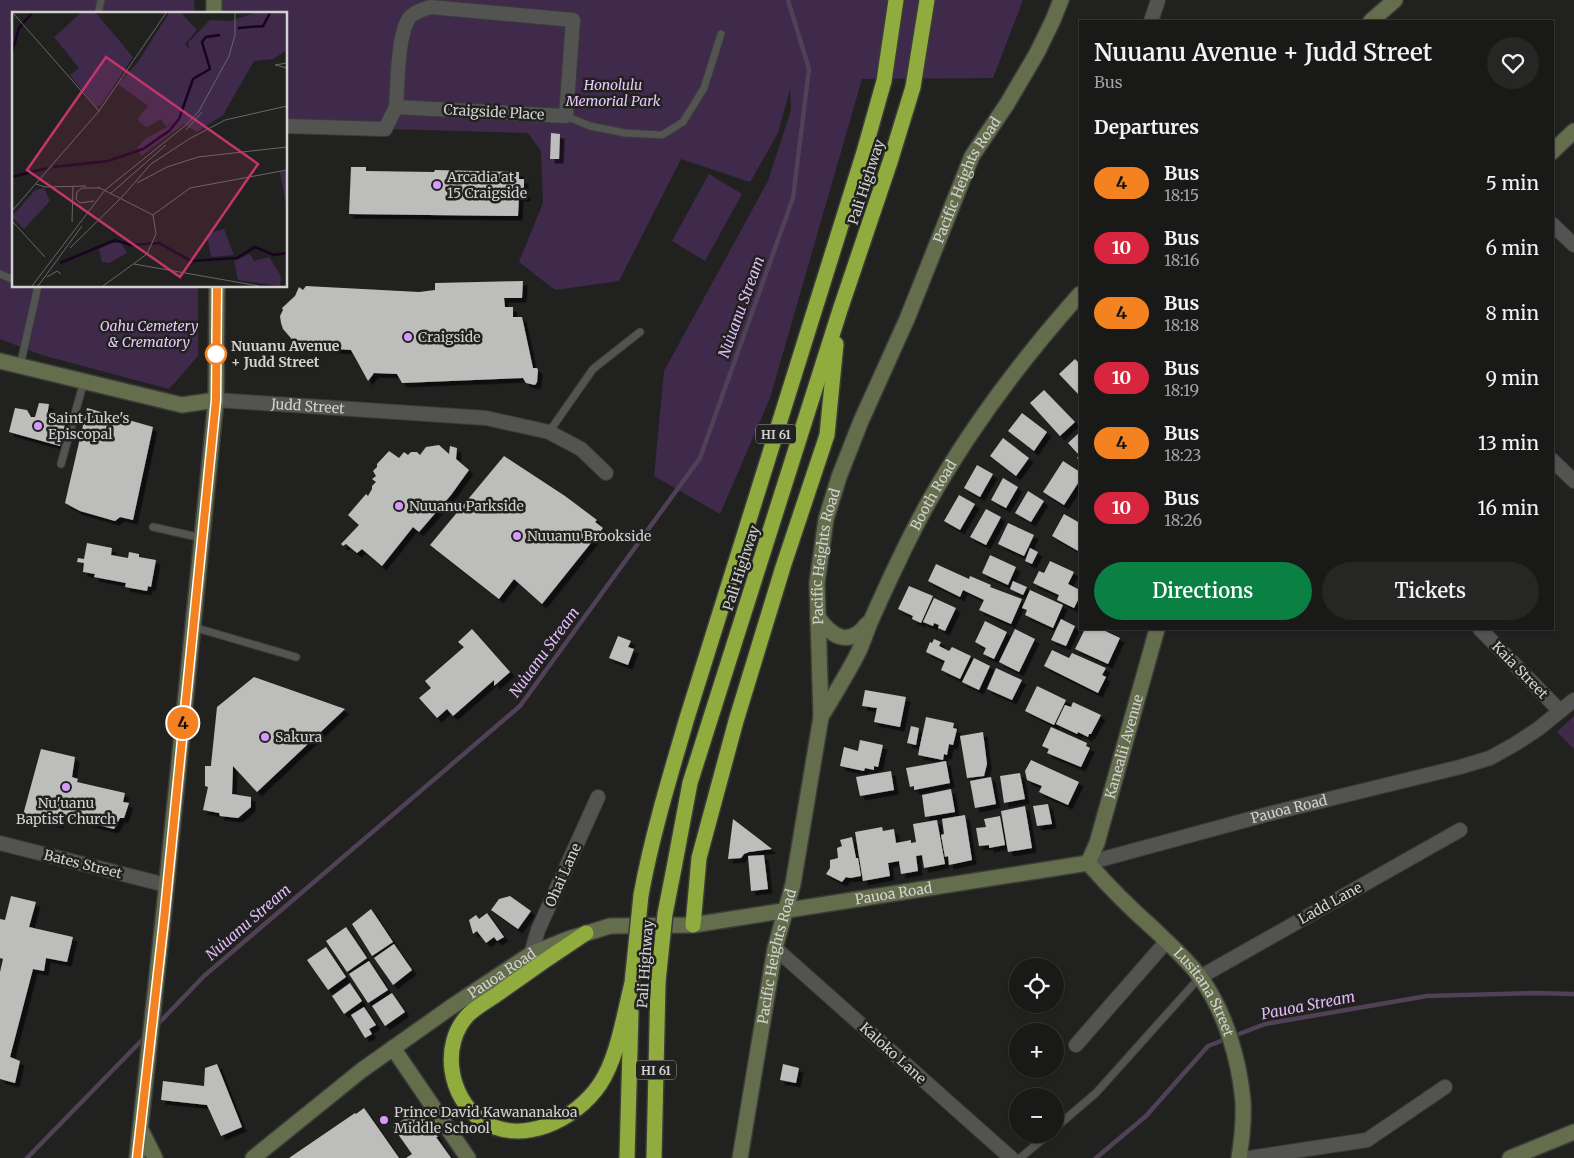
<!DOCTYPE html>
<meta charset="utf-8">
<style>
:root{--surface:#191a18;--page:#262725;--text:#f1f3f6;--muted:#9fa1a2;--line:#373837;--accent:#0b8043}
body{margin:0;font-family:Merriweather,serif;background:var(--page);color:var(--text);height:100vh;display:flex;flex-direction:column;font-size:19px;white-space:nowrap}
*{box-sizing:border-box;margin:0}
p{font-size:16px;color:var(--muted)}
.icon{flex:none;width:28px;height:28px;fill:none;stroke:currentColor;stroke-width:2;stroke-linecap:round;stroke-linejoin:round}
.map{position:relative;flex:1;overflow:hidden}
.side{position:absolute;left:1079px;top:20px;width:475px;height:610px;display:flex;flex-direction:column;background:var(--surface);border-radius:0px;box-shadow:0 1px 4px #0004,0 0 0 1px var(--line)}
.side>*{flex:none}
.badge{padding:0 10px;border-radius:16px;font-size:18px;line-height:32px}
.tools{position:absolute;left:1009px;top:958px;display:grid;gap:10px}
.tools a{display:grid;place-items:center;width:55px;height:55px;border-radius:50%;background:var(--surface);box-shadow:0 1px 4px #0004,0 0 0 1px var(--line);font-size:25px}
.map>.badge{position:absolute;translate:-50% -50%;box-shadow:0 0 0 2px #fff}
h2{padding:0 15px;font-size:19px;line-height:45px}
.round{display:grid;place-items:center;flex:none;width:52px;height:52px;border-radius:26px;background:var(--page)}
.head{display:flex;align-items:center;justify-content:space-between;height:85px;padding:0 15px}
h1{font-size:24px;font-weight:600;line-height:38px}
.action{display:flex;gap:10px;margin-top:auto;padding:10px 15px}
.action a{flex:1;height:58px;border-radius:30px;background:var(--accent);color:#fff;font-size:20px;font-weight:600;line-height:58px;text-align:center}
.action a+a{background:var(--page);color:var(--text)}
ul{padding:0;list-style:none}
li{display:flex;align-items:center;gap:15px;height:65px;padding:0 15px}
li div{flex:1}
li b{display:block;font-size:19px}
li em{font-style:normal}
li .badge{min-width:55px;font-weight:700;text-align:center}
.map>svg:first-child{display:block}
.green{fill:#3f2a4c}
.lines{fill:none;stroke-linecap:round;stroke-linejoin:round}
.stream{stroke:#504157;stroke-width:4.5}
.building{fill:#bdbebb;filter:url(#shadow)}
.lane-casing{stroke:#3b3c3a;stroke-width:9}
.street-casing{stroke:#3b3c3a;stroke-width:16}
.secondary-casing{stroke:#3b3c3a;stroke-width:18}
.highway-casing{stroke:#3b3c3a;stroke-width:18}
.lane{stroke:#535452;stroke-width:7}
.street{stroke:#535452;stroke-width:14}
.secondary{stroke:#656e4c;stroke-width:15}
.highway{stroke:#90ac3e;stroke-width:15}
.highway-bridge-casing{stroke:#3b3c3a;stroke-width:18;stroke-linecap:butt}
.highway-bridge{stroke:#90ac3e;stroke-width:15}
.line-casing{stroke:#fff;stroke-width:11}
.line{stroke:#f58220;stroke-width:8}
.poi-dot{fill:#d69bfa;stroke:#212220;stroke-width:2}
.stop-dot{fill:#fff;stroke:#f58220;stroke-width:2.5}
.labels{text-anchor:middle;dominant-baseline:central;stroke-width:5;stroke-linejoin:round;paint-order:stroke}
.shield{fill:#212220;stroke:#9c9d9b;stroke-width:1}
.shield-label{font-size:12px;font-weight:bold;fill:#d1d2d0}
.park-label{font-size:14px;font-style:italic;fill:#e8c8fc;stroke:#212220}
.street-label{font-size:14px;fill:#d1d2d0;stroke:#212220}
.poi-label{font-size:14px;fill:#d1d2d0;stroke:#212220;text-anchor:start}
.stop-label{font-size:14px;font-weight:bold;fill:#d1d2d0;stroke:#212220;text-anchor:start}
.water-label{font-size:15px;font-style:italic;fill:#e2bafb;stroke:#212220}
.inset-river{fill:none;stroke:#180323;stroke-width:2.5}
.inset-road{fill:none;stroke:#676866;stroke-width:1}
.view{fill:#c4346d;fill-opacity:0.15;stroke:#c4346d;stroke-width:2.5}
.inset-edge{fill:none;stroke:#d1d2d0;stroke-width:2.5}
</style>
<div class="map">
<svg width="1574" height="1158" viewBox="0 0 1574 1158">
<defs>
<filter id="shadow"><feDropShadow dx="4.5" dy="4.5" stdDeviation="0" flood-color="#0009"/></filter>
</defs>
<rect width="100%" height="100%" fill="#212220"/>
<g class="green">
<path d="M0 0H194L195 14H14V286H198V356L169 389 42 355 0 339Z"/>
<path d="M222 0H1023L993 78 862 79 770 398 720 514 654 476 664 371 768 181 791 110 790 89 778 133 750 182 681 159 619 281 555 290 519 262 543 203 541 151 528 133 286 126V14H222Z"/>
<path d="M709 174 742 194 705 261 672 241Z"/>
<path d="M1574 716V749L1557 732Z"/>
</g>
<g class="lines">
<g class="stream">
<path d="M157 1025 204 976 520 706 700 458 793 198 809 69 788 0"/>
<path d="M27 1158 146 1036"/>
<path d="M1096 1158 1146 1116 1208 1046 1265 1024 1427 996 1534 993 1574 994"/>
</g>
</g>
<g class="building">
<path d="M551 133 560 134 559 159H550Z"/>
<path d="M351 167H366V171L434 172 435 170 519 172V179H524V192H526V197H519L518 216 349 214Z"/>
<path d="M523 281 522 298H504L505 307H513V317H522L533 368H537L538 370 537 382 535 385 526 383 523 378 402 383 397 374 374 373 368 381 351 350 304 347 301 344 297 345 283 329 281 323 280 316 283 310 282 308 295 296 299 287 303 290 306 286 419 292 435 290V283Z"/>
<path d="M1075 359 1080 364V396L1059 374Z"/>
<path d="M1044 390 1075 422 1060 436 1030 403Z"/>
<path d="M39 403 49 404 47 416 66 419 60 446 9 432 15 408 27 410 31 417H35Z"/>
<path d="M87 408 153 427 133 520 120 517 115 521 80 511 65 503Z"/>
<path d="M1022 413 1047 432 1034 451 1008 431Z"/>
<path d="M1080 432V461L1077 458 1079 455 1068 443Z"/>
<path d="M1003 438 1029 458 1016 476 990 456Z"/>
<path d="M439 445 449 454 450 446 457 448 456 459 469 470 451 495 419 532 413 527 382 566 362 549 357 553 346 544 343 546 341 544 359 525 348 515 366 494 368 496 372 489V486L376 482 372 479 376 476 373 471 377 467V464L389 451 399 458 404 452 408 455 411 452H417L420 455 426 447Z"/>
<path d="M504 456 565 496 597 520 595 522 603 528 542 604 514 579 499 599 430 545Z"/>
<path d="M1063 461 1080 472V480L1064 505 1043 492Z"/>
<path d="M977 465 993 474 980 497 964 488Z"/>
<path d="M1003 478 1018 487 1006 508 991 500Z"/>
<path d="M1028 491 1044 501 1031 522 1015 513Z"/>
<path d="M959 495 975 504 960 530 944 521Z"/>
<path d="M986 509 1001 517 986 545 970 537Z"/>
<path d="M1064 514 1080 523V552L1052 536Z"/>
<path d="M1008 523 1034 535 1024 556 998 544Z"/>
<path d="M87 543 112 548 111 555 128 558 129 552 139 554V557L156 560 151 587 148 586 147 591 125 587 126 583 94 577 95 574 83 572 84 563 77 562 78 558 84 559Z"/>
<path d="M1030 548 1038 552 1032 564 1025 561Z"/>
<path d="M990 555 1016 567 1008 585 982 573Z"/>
<path d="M1050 561 1074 572 1068 584 1080 590V596L1074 608 1057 600 1059 595 1033 583 1039 571 1044 573Z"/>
<path d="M936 564 969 579 970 576 991 585 990 587 1022 599 1011 624 979 610 984 600 963 590 960 597 928 581Z"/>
<path d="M1013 581 1027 587 1023 595 1010 589Z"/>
<path d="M909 586 933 596 921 623 912 619 913 616 898 609Z"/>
<path d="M1030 590 1063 605 1053 628 1025 615 1027 610 1022 608Z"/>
<path d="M934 598 956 608 945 631 938 628 939 625 934 623 933 626 923 622Z"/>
<path d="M1061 619 1075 626 1066 646 1051 640Z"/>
<path d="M985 621 1007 632 994 659 983 654 986 648 975 642Z"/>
<path d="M472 629 510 672 494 686V680L453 716 447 709 437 718 419 698 431 688 425 681 464 647 458 642Z"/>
<path d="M1015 629 1035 639 1019 672 999 662Z"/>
<path d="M1085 629H1101L1120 638 1108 664 1075 649Z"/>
<path d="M618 636 631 641 628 647 634 649 628 665 609 658Z"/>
<path d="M934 639 941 642 939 646 949 651 952 647 971 656 960 679 941 670 945 661 926 652 930 642 932 643Z"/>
<path d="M1052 650 1069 658 1072 653 1106 668 1102 675 1106 677 1098 693 1044 666Z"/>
<path d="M974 658 990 666 979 690 962 682Z"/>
<path d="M996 668 1022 680 1012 700 987 689Z"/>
<path d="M254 677 345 709 257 792 233 766 232 794 251 797V807L238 818 220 816 219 813 203 810 208 787 205 786V766H211V765L217 707Z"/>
<path d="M1037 686 1066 700 1054 725 1025 711Z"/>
<path d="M865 690 906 697 900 727 874 722 877 708 862 706Z"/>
<path d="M1073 702 1101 715 1091 734H1089L1088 737 1078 732 1077 734 1056 724 1065 705 1071 707Z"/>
<path d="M926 717 954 723 953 728 957 729 953 745 949 744 947 755 944 754 943 760 918 755Z"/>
<path d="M911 726 919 728 916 745 907 743Z"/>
<path d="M1051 727 1087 743 1086 746 1090 748 1081 767 1047 753 1049 749 1042 746Z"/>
<path d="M983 732 987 764 984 776 967 778 960 736Z"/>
<path d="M860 740 883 745 878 767 874 766V770L865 768 864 771 840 766 844 747 858 751Z"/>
<path d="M41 749 75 757 72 777 78 779 77 782 125 793 123 802 129 803 124 818H120L114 829 62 816 59 824 23 815Z"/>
<path d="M1031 760 1079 782 1068 805 1039 792 1042 786 1027 780 1025 771Z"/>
<path d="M946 761 950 783 914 790V786L910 787 906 768Z"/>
<path d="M891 771 894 790 860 796 856 777Z"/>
<path d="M1020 773 1025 799 1004 803 1000 776Z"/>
<path d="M991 777 996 804 975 808 970 781Z"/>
<path d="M951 789 955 812 925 817 922 795Z"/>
<path d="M1048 804 1052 824 1037 826 1033 806Z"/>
<path d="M1025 806 1032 848 1008 852 1001 811Z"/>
<path d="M965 815 972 860 949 865 948 856 945 857 941 835 944 834 942 819Z"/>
<path d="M1000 816 1005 845 989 848V845L979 846 976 828 986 827 984 819Z"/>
<path d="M733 819 772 849 749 852 744 854 741 858 728 859Z"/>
<path d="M937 820 945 864 924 868 922 855 916 856 918 871 901 874 899 861 888 863 890 876 863 881 855 832 882 827 883 831 894 829 896 843 911 840V843L916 842 913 824Z"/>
<path d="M852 837 856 858H858L861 876 850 878 846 877 842 882 826 874 830 868V860L838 858 837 848 842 846 840 840Z"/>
<path d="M764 855 768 889 751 891 748 856Z"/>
<path d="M11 896 36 902 29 927 73 937 67 962 46 958 44 971 33 969 10 1057 20 1061 15 1083 0 1079V972L3 959 0 958V919L5 920Z"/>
<path d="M510 896 531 911 518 929 491 910 499 899Z"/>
<path d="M371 909 393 942 372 956 352 924Z"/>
<path d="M487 913 504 937 497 941 494 937 486 943 477 931 473 934 469 920 476 915 479 919Z"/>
<path d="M346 927 367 958 347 972 326 941Z"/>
<path d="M394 944 412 970 393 985 374 958Z"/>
<path d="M326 947 346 977 328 990 307 960Z"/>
<path d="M369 961 388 990 368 1003 349 974Z"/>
<path d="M350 983 362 1001 344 1014 332 996Z"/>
<path d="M392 993 405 1012 385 1026 372 1006Z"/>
<path d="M364 1007 376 1025 369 1029 372 1034 365 1038 351 1015Z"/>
<path d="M217 1064 242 1127 221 1136 207 1105 161 1100 163 1081 204 1086 205 1068Z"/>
<path d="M783 1064 799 1068 796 1083 780 1080Z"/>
<path d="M364 1108 399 1158H289L355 1113 356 1114Z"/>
<path d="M418 1109 438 1137H436L451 1158H406L412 1154 393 1127Z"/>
</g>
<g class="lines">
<g class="lane-casing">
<g id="lane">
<path d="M98 14 101 0"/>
<path d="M566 116 590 126 625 133 662 135 683 122 704 88 721 34"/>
<path d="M0 274 14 280"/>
<path d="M20 366 38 286"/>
<path d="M549 432 593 369 640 332"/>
<path d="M61 464 84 381"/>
<path d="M153 527 202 538"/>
<path d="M193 627 296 657"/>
<path d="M1055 1128 1096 1093 1200 977"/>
<path d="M1020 1158 1049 1134"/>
</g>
</g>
<g class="street-casing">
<g id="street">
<path d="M430 7 573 20 566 116 396 107C398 84 397 37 409 18 414 12 422 10 430 7Z"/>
<path d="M1151 21 1158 0"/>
<path d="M286 126 385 129 396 107"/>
<path d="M1552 224 1574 245"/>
<path id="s1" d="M216 400 486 418 549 432 581 449 606 473"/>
<path d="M1552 460 1574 481"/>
<path d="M1480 629 1560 711"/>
<path d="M0 843 166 885"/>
<path id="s2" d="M1088 863 1272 813 1460 767 1490 758 1515 744 1538 729 1574 700"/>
<path d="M775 948 1011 1158"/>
<path d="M531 954 538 930 598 797"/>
<path d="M1200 977 1460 830"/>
<path d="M1076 1045 1166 942"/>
<path d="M1249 1158 1367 1140 1445 1087"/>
</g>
</g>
<g class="secondary-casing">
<g id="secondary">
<path d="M214 0V14"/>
<path d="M1371 21 1395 0"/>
<path d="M1552 152 1574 131"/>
<path d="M0 361 182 405 216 400"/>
<path d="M818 617C832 638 850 647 867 624"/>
<path id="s3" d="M821 717C834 695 848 673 859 651 864 639 868 627 873 616 890 578 908 539 928 503 970 428 1023 358 1080 294"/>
<path id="s4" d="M1088 863C1109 887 1131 909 1155 930 1170 945 1187 959 1200 977 1225 1011 1239 1059 1243 1101 1244 1120 1242 1139 1239 1158"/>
<path id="s5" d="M1088 863 1097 843 1157 629"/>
<path d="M393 1048 468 1158"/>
<path d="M141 1130 155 1158"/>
<path d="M137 1158 163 920 216 400 217 286"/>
<path id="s6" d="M253 1158 362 1070 454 1005 531 954 568 939 610 926 693 925 1088 863"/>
<path id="s7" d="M740 1158 775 948 793 884 821 717 817 583 826 519 839 477 861 421 907 319 972 156 1007 104 1037 53 1053 20 1061 0"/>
<path d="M1510 1158 1574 1132"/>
</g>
</g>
<g class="highway-casing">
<g id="highway">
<path d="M674 868 690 783 840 310 890 162 913 87 927 0"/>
<path d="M641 895C652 835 670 776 687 718L864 152 884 81 896 0"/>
<path d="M693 925 699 858 736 721 783 567 827 435 836 344"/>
<path d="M586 933C557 952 528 972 499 993 489 1000 476 1007 468 1015 440 1045 449 1097 481 1120 521 1147 576 1120 600 1084 618 1057 624 1014 632 983"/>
<path d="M627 1158 631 1012"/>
<path d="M654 1158 658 982"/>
</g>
</g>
<use href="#lane" class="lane"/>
<use href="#street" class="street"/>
<use href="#secondary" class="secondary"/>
<use href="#highway" class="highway"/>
<g class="highway-bridge-casing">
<g id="highway-bridge">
<path d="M658 982 665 914 674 868"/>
<path d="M632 983 641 895"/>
</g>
</g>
<use href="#highway-bridge" class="highway-bridge"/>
</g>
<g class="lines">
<g class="line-casing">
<path id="line" d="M137 1158 164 920 216 400 217 286"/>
</g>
<use href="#line" class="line"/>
</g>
<g class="poi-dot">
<circle cx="437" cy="185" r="5"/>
<circle cx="408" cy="337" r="5"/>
<circle cx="38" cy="426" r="5"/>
<circle cx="399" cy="506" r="5"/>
<circle cx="517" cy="536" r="5"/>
<circle cx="265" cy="737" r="5"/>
<circle cx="66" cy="787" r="5"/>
<circle cx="384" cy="1120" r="5"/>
</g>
<circle class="stop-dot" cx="216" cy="354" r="10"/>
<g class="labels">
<g class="shield">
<rect x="756" y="424.5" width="40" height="19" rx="4"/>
<rect x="636" y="1060.5" width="40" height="19" rx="4"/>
</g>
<g class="shield-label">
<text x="776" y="434">HI 61</text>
<text x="656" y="1070">HI 61</text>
</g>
<g class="park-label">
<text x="613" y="85">Honolulu<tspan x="613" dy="16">Memorial Park</tspan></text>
<text x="149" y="326">Oahu Cemetery<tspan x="149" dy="16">&amp; Crematory</tspan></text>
</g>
<g class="street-label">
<text transform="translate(494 112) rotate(3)">Craigside Place</text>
<text stroke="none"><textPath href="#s7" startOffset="1015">Pacific Heights Road</textPath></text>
<text transform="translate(866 182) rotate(-72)">Pali Highway</text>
<text stroke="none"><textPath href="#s1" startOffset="92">Judd Street</textPath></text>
<text stroke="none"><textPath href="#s3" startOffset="249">Booth Road</textPath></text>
<text stroke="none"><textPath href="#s7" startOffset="610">Pacific Heights Road</textPath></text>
<text transform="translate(741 568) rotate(-72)">Pali Highway</text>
<text transform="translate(1520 670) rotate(46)">Kaia Street</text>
<text stroke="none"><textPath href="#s5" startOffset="122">Kanealii Avenue</textPath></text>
<text stroke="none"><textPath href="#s2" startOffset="208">Pauoa Road</textPath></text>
<text transform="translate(83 864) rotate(14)">Bates Street</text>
<text transform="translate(563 875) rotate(-66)">Ohai Lane</text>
<text stroke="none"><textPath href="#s6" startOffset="715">Pauoa Road</textPath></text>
<text transform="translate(1330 903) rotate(-29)">Ladd Lane</text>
<text stroke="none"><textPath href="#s7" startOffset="205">Pacific Heights Road</textPath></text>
<text transform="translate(645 964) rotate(-86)">Pali Highway</text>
<text stroke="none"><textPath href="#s6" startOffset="310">Pauoa Road</textPath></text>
<text stroke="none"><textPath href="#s4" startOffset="175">Lusitana Street</textPath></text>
<text transform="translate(893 1053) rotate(42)">Kaloko Lane</text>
</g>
<g class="poi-label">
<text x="447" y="177">Arcadia at<tspan x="447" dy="16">15 Craigside</tspan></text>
<text x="418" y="337">Craigside</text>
<text x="48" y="418">Saint Luke's<tspan x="48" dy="16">Episcopal</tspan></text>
<text x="409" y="506">Nuuanu Parkside</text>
<text x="527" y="536">Nuuanu Brookside</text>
<text x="275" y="737">Sakura</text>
<text x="66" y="803" text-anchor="middle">Nu'uanu<tspan x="66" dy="16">Baptist Church</tspan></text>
<text x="394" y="1112">Prince David Kawananakoa<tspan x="394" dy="16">Middle School</tspan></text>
</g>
<g class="stop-label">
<text x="231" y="346">Nuuanu Avenue<tspan x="231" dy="16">+ Judd Street</tspan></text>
</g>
<g class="water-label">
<text transform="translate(741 307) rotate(-70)">Nuʻuanu Stream</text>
<text transform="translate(544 652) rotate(-54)">Nuʻuanu Stream</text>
<text transform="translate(248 922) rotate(-41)">Nuʻuanu Stream</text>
<text transform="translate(1308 1005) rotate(-11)">Pauoa Stream</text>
</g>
</g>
<g transform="translate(12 12)">
<rect width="275" height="275" fill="#212220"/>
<path d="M69 1H84L121 45 89 93 84 95 58 63 67 56 42 25ZM157 1H169L185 18 173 32 178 38 176 31 198 8 218 9 243 1H275V38L261 47 242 49 211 103 185 120 172 112 129 144 125 136 133 127 160 112 154 114 149 107 135 115 128 111 126 106 136 94 106 72 126 50ZM275 159V198L268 160ZM32 176 38 189 12 217 0 205 23 178ZM212 217 222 243 199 245 195 222ZM100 231H109L115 241 97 251 90 250 87 237ZM238 242 242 249 257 245 269 264 268 274 226 268 222 249Z" fill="#3f2a4c"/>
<path class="inset-river" d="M226 16 251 14 258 1M0 41 7 16 20 1M41 155 96 149 131 137 157 119 167 107 181 67 198 57 190 30 194 25 208 23M0 165 35 156M48 251 103 228 118 233 147 231 179 249 225 246 243 235 262 243 275 241"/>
<path class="inset-road" d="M1 1 87 99M275 51 263 53 275 56M174 118 190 100M125 171 155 155 186 145 275 135M24 172 33 175 74 174M86 175 141 203 144 222 135 242 91 274M98 182 154 133M109 186 139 152 177 127 213 108 275 94M82 189 68 191 64 187 65 180 70 176H87M0 199 87 99 154 1M141 203 178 176 275 158M0 209 33 245M60 210 61 174M58 236 108 187M122 252 247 274M35 265 45 259 49 262M20 274 93 178 174 113 187 99 217 44 223 23V1M26 274 70 214"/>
<path class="view" d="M94 45 246 152 168 265 15 158Z"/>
<rect width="275" height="275" class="inset-edge"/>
</g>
</svg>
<div class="tools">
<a><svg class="icon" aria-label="locate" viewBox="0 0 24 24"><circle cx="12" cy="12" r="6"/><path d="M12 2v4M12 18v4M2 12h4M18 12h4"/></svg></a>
<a>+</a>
<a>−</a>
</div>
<b class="badge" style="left:183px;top:723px;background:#f58220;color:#111">4</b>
<section class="side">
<div class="head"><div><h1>Nuuanu Avenue + Judd Street</h1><p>Bus</p></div><a class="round"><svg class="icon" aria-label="heart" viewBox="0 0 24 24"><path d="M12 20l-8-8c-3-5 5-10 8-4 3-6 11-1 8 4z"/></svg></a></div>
<h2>Departures</h2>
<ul>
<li><span class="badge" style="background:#f58220;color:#111">4</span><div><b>Bus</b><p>18:15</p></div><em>5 min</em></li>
<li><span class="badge" style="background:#d7263d;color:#fff">10</span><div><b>Bus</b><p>18:16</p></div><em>6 min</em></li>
<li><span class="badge" style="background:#f58220;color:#111">4</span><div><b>Bus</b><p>18:18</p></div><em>8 min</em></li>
<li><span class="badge" style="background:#d7263d;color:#fff">10</span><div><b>Bus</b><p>18:19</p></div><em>9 min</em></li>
<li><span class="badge" style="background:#f58220;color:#111">4</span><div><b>Bus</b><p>18:23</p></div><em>13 min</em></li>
<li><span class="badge" style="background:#d7263d;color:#fff">10</span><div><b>Bus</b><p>18:26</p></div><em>16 min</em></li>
</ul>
<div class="action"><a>Directions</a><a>Tickets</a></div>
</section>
</div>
